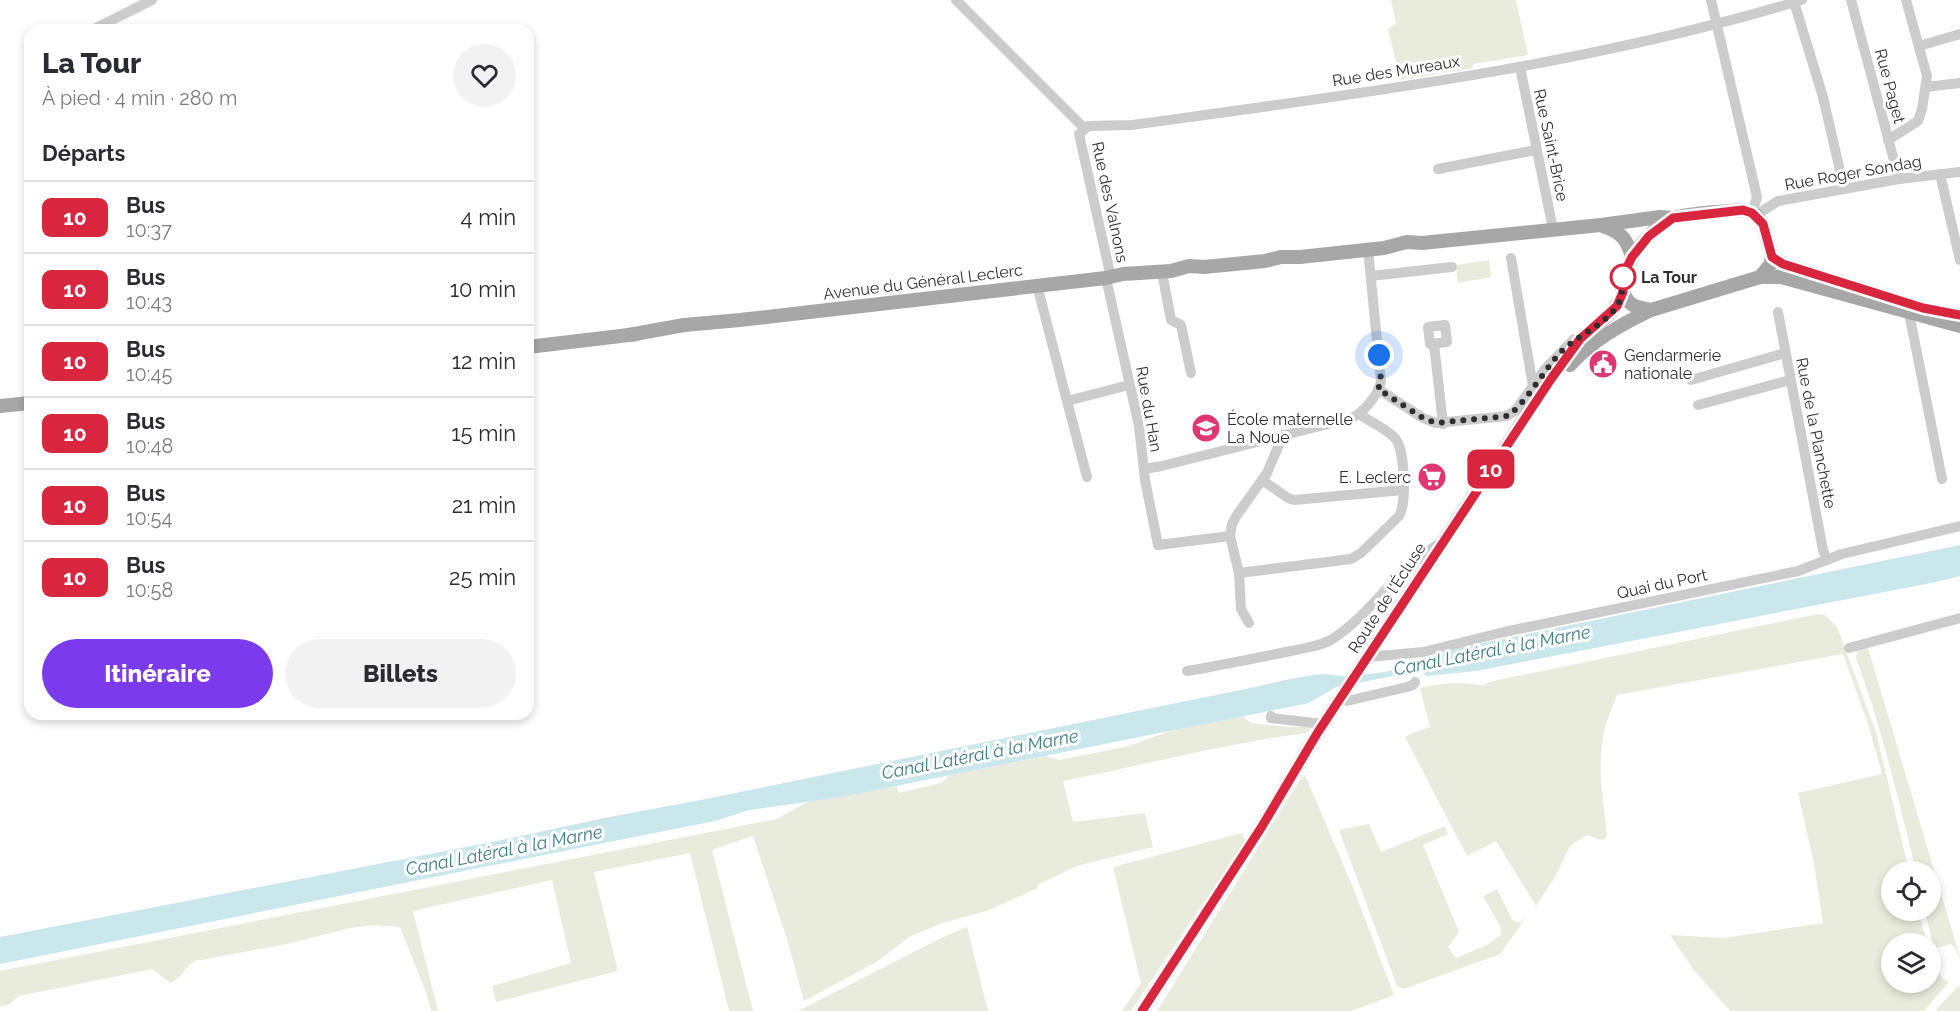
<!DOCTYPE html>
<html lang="fr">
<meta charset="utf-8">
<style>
:root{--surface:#fff;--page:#f2f2f3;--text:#2b2b33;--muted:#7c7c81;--line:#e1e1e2;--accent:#7c3aed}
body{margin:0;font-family:Raleway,sans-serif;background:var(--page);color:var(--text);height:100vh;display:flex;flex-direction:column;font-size:22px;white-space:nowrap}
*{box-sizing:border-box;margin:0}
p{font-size:20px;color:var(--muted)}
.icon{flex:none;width:33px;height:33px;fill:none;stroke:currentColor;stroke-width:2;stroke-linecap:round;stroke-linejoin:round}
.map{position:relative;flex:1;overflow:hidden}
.drawer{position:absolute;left:24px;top:24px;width:510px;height:696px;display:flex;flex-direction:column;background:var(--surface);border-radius:18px;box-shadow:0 3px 9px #0003}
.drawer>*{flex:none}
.badge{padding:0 12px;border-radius:9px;font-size:21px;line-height:39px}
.tools{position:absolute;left:1881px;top:861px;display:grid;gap:12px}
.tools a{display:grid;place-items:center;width:60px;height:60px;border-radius:50%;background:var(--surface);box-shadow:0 3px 9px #0003;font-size:30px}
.you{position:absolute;width:30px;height:30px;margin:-15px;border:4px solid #fff;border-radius:50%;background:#1a73e8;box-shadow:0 0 0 9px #1a73e833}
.map>.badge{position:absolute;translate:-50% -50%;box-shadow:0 0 0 3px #fff}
h2{padding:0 18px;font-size:22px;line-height:54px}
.round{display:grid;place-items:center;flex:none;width:63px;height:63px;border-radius:32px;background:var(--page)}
.head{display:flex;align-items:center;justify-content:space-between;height:102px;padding:0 18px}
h1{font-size:28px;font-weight:800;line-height:45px}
.button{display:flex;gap:12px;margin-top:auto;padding:12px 18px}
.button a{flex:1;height:69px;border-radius:36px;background:var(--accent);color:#fff;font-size:24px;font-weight:800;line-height:69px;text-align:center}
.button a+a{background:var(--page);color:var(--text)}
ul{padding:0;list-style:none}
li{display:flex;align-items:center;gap:18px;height:72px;padding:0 18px;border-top:2px solid var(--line)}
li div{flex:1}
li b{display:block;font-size:22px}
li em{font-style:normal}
li .badge{min-width:66px;font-weight:700;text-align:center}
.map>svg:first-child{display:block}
.green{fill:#e9ecdd}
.water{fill:#cae7eb}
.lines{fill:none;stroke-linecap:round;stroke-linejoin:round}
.minor{stroke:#ccc;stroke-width:10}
.major{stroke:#a7a7a7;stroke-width:14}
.line-casing{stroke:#fff;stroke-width:14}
.line{stroke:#d7263d;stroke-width:9}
.walk{stroke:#2f2f2f;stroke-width:6;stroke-dasharray:0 10.8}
.stop-dot{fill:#fff;stroke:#d7263d;stroke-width:3}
.labels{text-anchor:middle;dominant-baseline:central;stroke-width:6;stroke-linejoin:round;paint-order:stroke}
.street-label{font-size:16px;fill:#2f2f2f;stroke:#fff}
.stop-label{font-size:16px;font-weight:bold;fill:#2f2f2f;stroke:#fff;text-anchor:start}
.poi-label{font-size:16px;fill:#2f2f2f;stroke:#fff;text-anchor:start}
.water-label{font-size:18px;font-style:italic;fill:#3d7f89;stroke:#fff}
</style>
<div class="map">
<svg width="1960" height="1011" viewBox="0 0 1960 1011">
<rect width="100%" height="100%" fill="#fff"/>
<g class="green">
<path d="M1391 0H1516L1528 55 1473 64V68L1400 80 1388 28 1396 24Z"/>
<path d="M1489 260 1491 277 1458 283 1456 265Z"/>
<path d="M1818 614 1825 615 1837 627 1876 732 1909 871 1892 872V910L1918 911 1927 943 1892 944V982H1930L1931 956 1942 978 1949 982 1924 1011H1730L1693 969 1670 935 1723 938 1823 923 1814 864 1798 793 1882 774 1868 724 1843 654 1617 695C1611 711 1603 728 1602 745 1598 776 1604 805 1607 835L1605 839 1600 840 1587 835 1570 846 1555 877 1536 906 1496 841 1467 856 1405 737 1412 733 1430 727 1420 688C1442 683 1461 681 1483 686L1489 682Z"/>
<path d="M1868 648 1960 957V959L1955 947 1951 944 1934 949 1925 911 1930 910V872L1916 871C1898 799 1882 728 1856 658L1857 651Z"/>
<path d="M1242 716 1251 723 1287 727H1312L1307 733C1224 743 1145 765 1063 781L1073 822 1145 813 1153 847 1077 866 1037 885 1038 888 987 911 942 923 909 937 878 961 804 1001 786 936 753 836 712 850 753 1011H729L690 853 594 872 618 971 496 1002 492 986 571 963 552 880 413 911 438 1011H431L426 992 400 927 374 925 350 928 287 944 195 961C182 969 184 977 170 983L152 969 19 996 8 1005 0 1006V971L777 819 807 802 897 786 898 793 941 783 950 775 1046 756 1059 760 1129 746 1170 731Z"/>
<path d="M1305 775 1352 885 1394 995 1352 1011H1157L1301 778Z"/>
<path d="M1369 824 1381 852 1445 826 1448 834 1423 845 1459 932 1448 947 1456 958 1487 945 1501 935V928L1483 896 1497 889 1513 921 1521 923 1528 915 1500 954 1404 989 1397 986 1339 830Z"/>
<path d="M1242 833 1245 840 1131 1011H1122L1141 983 1113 867Z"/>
<path d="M967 927 988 1011H798L939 939Z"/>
<path d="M1960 985V1011H1935L1958 986Z"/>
</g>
<path class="water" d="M1960 545V576L1936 582 1476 671 1427 676 1420 671 1336 687 1309 703 841 797 749 810 715 821 649 834 0 964V937L497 841 604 818 701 800 1245 689C1270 684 1297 676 1322 674 1330 674 1338 676 1345 676 1380 674 1418 668 1448 650Z"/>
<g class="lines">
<g class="minor">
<path d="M956 0 1084 128"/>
<path d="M1711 0 1757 197 1752 213"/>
<path d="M1851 0 1899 179"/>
<path d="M1794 2 1823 97 1844 188"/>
<path d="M92 30 152 0"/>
<path d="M1919 46 1960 34"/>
<path d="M1520 67 1553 229"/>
<path d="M1926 87 1960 83"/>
<path d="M1888 140 1918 121 1922 109 1927 76 1906 0"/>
<path d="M1438 169 1536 150"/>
<path d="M1940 174 1960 260"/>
<path d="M1756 215 1778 201 1899 179 1960 172"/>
<path d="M1511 258 1533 386"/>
<path d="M1162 272 1171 320 1181 325 1191 373"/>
<path d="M1371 276 1452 267"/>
<path d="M1106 278 1139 426 1145 480 1158 545 1230 536"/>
<path d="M1111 278 1079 134 1088 126 1132 125C1357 94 1584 66 1802 0"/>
<path d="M1037 285 1067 401 1129 385"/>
<path d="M1778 312 1823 550 1827 560"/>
<path d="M1909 313 1942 479"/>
<path d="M1445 325 1447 342 1430 344 1428 327Z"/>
<path d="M1434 344 1443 424"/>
<path d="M1691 380 1785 353"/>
<path d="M1378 389 1423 418 1436 423 1507 416 1516 410 1545 369 1574 339"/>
<path d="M1067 401 1087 477"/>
<path d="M1698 405 1790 380"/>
<path d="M1283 435 1267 473 1237 515 1232 524 1230 536 1239 573 1351 559 1361 553 1399 516C1407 504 1405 449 1395 438 1386 428 1370 422 1359 414"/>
<path d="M1144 469 1162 466 1352 418C1365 411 1377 396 1381 382L1368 249"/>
<path d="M1262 480 1288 498 1294 500 1403 490"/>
<path d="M1239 573 1241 609 1249 623"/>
<path d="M1849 648 1960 618"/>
<path d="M1368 657 1423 652 1504 632 1798 571 1842 554 1960 526"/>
<path d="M1187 671C1222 665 1256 658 1291 651 1305 648 1322 646 1334 638 1375 611 1399 564 1443 542"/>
<path d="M1340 698 1347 701 1407 687 1413 685 1415 682"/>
<path d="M1271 716V718L1323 724"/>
</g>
<g class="major">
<path d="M1743 210 1756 215 1763 224 1772 257 1770 265 1760 277 1651 310C1645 308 1638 308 1633 305 1601 285 1650 226 1674 218 1692 212 1723 212 1743 210Z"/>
<path d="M1603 226C1621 232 1627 239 1632 257"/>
<path d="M1772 257 1783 264 1900 301"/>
<path d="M1760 277H1781L1960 326"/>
<path d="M1930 310 1960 315"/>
<path d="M629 335 684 325 740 320 1106 278 1123 274 1171 271 1189 266 1204 267 1265 261 1281 257H1300L1384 248 1407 242 1422 243 1601 225 1660 217 1673 218"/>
<path d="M528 347 637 334"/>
<path d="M1570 365C1593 340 1620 325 1651 310"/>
<path d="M0 406 30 403"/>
<path d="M1142 1011 1261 828 1318 732 1544 389C1555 372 1566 355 1580 340 1595 323 1615 315 1623 293"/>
</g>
</g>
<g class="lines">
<g class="line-casing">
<path id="line" d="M1142 1011 1261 828 1318 732 1551 379 1580 339 1617 306 1623 292V275L1632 257 1649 236 1673 218 1743 210 1752 213 1763 224 1772 257 1783 264 1923 308 1960 315"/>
</g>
<use href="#line" class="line"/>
<path class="walk" d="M1379 355 1381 382 1378 389 1423 418 1436 423 1507 416C1523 407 1545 369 1560 353 1577 335 1603 327 1617 306 1623 297 1622 286 1623 275V277"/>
</g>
<defs>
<g id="civic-disc" transform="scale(1.5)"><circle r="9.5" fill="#e03671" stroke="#fff"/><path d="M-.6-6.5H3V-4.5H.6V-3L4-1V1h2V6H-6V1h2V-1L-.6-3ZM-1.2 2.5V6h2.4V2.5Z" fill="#fff"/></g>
<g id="school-disc" transform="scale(1.5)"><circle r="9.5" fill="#e03671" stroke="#fff"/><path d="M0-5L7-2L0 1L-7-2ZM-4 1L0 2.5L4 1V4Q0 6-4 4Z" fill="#fff"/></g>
<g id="supermarket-disc" transform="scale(1.5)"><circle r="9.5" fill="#e03671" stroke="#fff"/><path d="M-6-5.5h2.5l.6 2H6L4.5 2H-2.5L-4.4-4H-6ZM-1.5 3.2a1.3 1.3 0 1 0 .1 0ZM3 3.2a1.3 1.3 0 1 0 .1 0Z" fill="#fff"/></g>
</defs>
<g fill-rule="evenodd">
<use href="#civic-disc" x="1603" y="364"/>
<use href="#school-disc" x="1206" y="428"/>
<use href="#supermarket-disc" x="1432" y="477"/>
</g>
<circle class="stop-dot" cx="1623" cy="277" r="12"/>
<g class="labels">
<g class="street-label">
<text transform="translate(1396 71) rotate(-9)">Rue des Mureaux</text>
<text transform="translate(1890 86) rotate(75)">Rue Paget</text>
<text transform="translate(1551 145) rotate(78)">Rue Saint-Brice</text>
<text transform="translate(1853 173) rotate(-10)">Rue Roger Sondag</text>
<text transform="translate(1110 202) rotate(78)">Rue des Valnons</text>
<text transform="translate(923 282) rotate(-7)">Avenue du Général Leclerc</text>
<text transform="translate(1149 409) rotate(80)">Rue du Han</text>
<text transform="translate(1816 433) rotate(79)">Rue de la Planchette</text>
<text transform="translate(1662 584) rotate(-12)">Quai du Port</text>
<text transform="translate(1387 598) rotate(-57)">Route de l'Écluse</text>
</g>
<g class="stop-label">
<text x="1641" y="277">La Tour</text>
</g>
<g class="poi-label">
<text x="1624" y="355">Gendarmerie<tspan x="1624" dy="18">nationale</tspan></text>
<text x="1227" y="419">École maternelle<tspan x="1227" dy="18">La Noue</tspan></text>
<text x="1411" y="477" text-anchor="end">E. Leclerc</text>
</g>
<g class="water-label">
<text transform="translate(1492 650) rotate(-11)">Canal Latéral à la Marne</text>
<text transform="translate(980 754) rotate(-11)">Canal Latéral à la Marne</text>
<text transform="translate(504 850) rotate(-11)">Canal Latéral à la Marne</text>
</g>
</g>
</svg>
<div class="tools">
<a><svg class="icon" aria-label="locate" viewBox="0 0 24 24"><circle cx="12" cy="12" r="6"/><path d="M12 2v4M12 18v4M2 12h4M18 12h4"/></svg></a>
<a><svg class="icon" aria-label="layers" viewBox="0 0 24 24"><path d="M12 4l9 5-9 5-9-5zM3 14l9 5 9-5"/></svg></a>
</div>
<div class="you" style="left:1379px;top:355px"></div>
<b class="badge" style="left:1491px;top:469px;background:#d7263d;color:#fff">10</b>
<section class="drawer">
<div class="head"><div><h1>La Tour</h1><p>À pied · 4 min · 280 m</p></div><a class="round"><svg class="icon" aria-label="heart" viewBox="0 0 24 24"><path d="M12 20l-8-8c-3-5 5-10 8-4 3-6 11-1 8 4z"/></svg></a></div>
<h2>Départs</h2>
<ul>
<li><span class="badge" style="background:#d7263d;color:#fff">10</span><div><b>Bus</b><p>10:37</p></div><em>4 min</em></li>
<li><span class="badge" style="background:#d7263d;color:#fff">10</span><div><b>Bus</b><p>10:43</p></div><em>10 min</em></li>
<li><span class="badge" style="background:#d7263d;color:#fff">10</span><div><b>Bus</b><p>10:45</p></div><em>12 min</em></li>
<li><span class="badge" style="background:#d7263d;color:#fff">10</span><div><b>Bus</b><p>10:48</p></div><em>15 min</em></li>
<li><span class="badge" style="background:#d7263d;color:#fff">10</span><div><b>Bus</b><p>10:54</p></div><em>21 min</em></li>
<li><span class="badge" style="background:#d7263d;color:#fff">10</span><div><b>Bus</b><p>10:58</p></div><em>25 min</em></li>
</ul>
<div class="button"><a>Itinéraire</a><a>Billets</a></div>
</section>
</div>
